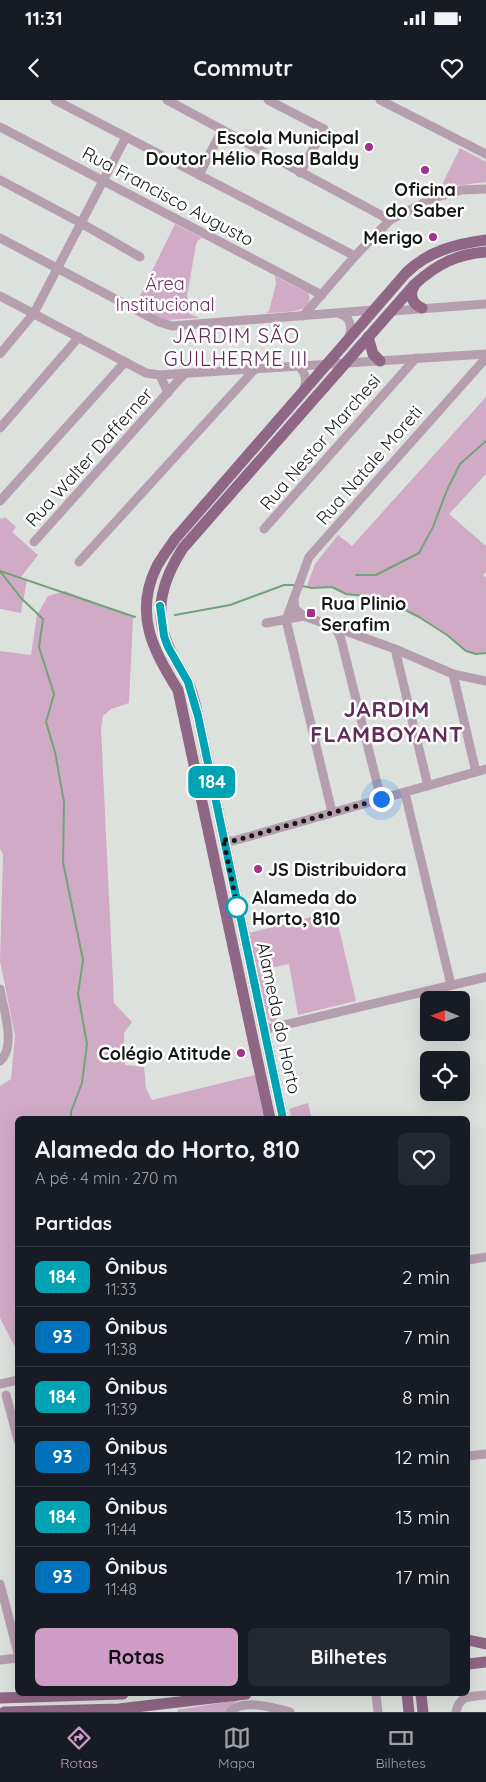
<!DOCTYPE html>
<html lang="pt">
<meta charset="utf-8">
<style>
:root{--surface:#171b24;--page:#242831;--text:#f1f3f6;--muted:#9ea1a6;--line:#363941;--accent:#ce9cc7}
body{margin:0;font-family:Quicksand,sans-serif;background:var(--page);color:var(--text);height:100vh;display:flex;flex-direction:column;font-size:19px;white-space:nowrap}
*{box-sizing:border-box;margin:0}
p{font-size:16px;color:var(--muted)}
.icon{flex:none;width:28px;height:28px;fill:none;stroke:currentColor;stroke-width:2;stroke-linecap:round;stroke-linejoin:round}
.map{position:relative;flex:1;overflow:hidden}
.drawer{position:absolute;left:15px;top:1016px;width:455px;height:580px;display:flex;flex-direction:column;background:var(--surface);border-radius:8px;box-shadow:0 5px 20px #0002}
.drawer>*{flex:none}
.badge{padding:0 10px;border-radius:8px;font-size:18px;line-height:32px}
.needle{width:32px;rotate:271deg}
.buttons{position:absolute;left:420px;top:891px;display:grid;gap:10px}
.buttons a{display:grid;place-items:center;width:50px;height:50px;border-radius:8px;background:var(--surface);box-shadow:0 5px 20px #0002;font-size:25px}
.you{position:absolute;width:25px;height:25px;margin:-12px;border:4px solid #fff;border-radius:50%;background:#1a73e8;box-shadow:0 0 0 8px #1a73e833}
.map>.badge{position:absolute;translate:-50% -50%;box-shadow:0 0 0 2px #fff}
h2{padding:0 20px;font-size:19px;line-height:45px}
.round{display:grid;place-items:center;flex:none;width:52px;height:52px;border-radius:8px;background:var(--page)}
.head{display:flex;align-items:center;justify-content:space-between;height:85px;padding:0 20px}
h1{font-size:24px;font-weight:800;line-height:38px}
.primary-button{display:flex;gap:10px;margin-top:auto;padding:10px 20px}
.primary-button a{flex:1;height:58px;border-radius:8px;background:var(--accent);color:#111;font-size:20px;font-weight:800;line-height:58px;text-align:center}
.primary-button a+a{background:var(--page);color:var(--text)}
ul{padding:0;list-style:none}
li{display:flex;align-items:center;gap:15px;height:60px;padding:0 20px;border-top:1px solid var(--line)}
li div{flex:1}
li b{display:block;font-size:19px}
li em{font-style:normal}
li .badge{min-width:55px;font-weight:700;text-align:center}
.status{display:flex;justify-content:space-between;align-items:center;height:35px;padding:0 25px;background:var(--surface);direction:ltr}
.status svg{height:14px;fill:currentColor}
header{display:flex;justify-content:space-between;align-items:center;height:65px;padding:0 20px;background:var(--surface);font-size:22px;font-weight:800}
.tabs{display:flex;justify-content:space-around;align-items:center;height:70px;border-top:1px solid var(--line);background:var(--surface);font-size:14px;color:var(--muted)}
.tabs a{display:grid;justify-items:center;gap:2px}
.tabs .selected{color:var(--accent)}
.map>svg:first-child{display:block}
.green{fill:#d1abc6}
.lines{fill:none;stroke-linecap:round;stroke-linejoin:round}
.stream{stroke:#71a37b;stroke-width:2}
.minor{stroke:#b59eae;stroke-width:9}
.major{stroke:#8f6684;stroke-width:11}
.line-casing{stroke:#fff;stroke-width:11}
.line{stroke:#00a3b4;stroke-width:8}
.walk{stroke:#161816;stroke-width:5;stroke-dasharray:0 9}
.poi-dot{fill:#a3328e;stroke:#fff;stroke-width:2}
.stop-dot{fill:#fff;stroke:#00a3b4;stroke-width:2.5}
.labels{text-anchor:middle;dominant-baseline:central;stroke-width:5;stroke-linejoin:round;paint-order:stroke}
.poi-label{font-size:18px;font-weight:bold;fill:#161816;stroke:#fff;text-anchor:end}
.street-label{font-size:18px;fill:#161816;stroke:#fff}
.park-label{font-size:18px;fill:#6e2f60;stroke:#fff}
.stop-label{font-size:18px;font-weight:bold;fill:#161816;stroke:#fff;text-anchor:start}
.quarter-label{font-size:20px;letter-spacing:1px;fill:#632b57;stroke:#fff}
.district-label{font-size:22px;font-weight:bold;letter-spacing:1px;fill:#632b57;stroke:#fff}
</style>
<div class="status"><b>11:31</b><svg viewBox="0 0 49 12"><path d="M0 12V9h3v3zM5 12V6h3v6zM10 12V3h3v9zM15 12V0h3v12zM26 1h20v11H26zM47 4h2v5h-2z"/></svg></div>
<header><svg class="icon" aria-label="back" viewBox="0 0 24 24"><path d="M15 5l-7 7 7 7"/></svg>Commutr<svg class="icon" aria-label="heart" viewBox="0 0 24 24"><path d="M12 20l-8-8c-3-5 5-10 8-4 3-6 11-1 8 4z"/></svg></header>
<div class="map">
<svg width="486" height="1612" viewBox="0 0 486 1612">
<rect width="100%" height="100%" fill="#dce1dd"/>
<g class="green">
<path d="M460 48 486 62V82L455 86 439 91Z"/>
<path d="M175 124 202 138 198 140 196 145 187 196 190 214 200 218 164 220 136 204Z"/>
<path d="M275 176 308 193C318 215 278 212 266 213L269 211 276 184Z"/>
<path d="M486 297V374L449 414 486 446V472L483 475 486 478V553L476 554 466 551 447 535 409 511 388 501 374 497 346 494 332 487 312 488 307 486 315 464 338 435 352 446Z"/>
<path d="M5 417 16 427 12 432 38 455 21 477 27 480 21 513 0 509V418L2 419Z"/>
<path d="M65 491 133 517 129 603 111 609 103 616 101 629 114 903 132 922 124 933 125 965 144 967 146 988 152 1000 255 975 264 1019H18L17 1251 0 1218V986L11 979 15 936 0 861 3 755 0 748V551L31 555 37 515 48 496Z"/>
<path d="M335 811 356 901 298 915 289 864 266 869 277 922H271L268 919 249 833Z"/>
<path d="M308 1003 312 1019H292L289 1009Z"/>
<path d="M238 1600 226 1612H178L177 1610Z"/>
</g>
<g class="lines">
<g class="stream">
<path d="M0 471 21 498 43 519 39 547 54 594 46 622 55 652 64 702 63 762 83 860 78 894 87 944 82 983 71 1012V1019"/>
<path d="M0 471 135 517"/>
<path d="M356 475H376L419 453 433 427 447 390 460 364 486 341"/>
<path d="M302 486 312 488 332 487 346 494 374 497 388 501 419 517 447 535 466 551 476 554 486 553"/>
<path d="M175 515 230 505 284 485H294"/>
</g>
<g class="minor">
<path d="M55 0 355 156"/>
<path d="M167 0 390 120"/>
<path d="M268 0 324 29 300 73"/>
<path d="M380 0 486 54"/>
<path d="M0 27 322 195"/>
<path d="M199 75 222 30"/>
<path d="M0 80 81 123 140 157"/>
<path d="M0 138 159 222 172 226 373 210"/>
<path d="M0 196 146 273 160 275 486 254"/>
<path d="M392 211 486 204"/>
<path d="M340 214C351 217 352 227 349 237"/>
<path d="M303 216 355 156 390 120 431 99 461 90 486 89"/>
<path d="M0 254 34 213 126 37"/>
<path d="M299 266C306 274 307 280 304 289"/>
<path d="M160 275 168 293"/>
<path d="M0 328 79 237"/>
<path d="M0 401 125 262"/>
<path d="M264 429 416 258"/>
<path d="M34 442 185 273"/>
<path d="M79 462 255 269"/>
<path d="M294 500 295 509 304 516 395 549 453 574 486 581"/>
<path d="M266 523 304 516"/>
<path d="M335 527 341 539 381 699"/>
<path d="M395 549 428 686"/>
<path d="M453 574 476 672"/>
<path d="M405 693 451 885"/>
<path d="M332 712 286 520 309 457 486 258"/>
<path d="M223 738 226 741H233L486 669"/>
<path d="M0 889C3 908 17 947 0 961"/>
<path d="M263 930 486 877"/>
<path d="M468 1160 486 1157"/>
<path d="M0 1284 18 1280"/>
<path d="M6 1295 18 1340"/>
<path d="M468 1356 486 1354"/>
<path d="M0 1484 18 1553"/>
<path d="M0 1560 18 1558"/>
<path d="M376 1594 378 1612"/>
<path d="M230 1612C243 1598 274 1608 290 1612"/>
<path d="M456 1612C460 1594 470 1597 486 1595"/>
</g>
<g class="major">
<path d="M414 186C409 195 412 204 422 208"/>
<path d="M368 237 373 254 380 261"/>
<path d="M270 1019 178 590C153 551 134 514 156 468 161 458 169 448 175 439L406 173C428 151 456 144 486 140"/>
<path d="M283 1019 198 616C195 604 193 593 188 582 182 570 173 558 168 545 153 510 163 479 183 448L415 184C436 165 456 154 486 152"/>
<path d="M468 1540 486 1544"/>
<path d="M468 1564 486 1562"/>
<path d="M407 1594 409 1612"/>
<path d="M421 1594 423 1612"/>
<path d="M0 1598 123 1594"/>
<path d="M4 1612 119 1609 246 1594"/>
</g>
</g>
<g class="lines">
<g class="line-casing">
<path id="line" d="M160 506 164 536 168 547 188 582 198 616 283 1019"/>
</g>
<use href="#line" class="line"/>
<path class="walk" d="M237 807 239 815 223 738 226 740 233 741 381 699"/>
</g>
<g class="poi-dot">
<circle cx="369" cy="47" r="5"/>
<circle cx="425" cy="70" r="5"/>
<circle cx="433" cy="137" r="5"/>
<rect x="306" y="508" width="10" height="10" rx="2.5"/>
<circle cx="258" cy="769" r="5"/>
<circle cx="241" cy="953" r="5"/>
</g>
<circle class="stop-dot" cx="237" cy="807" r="10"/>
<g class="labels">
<g class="poi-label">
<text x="359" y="37">Escola Municipal<tspan x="359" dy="21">Doutor Hélio Rosa Baldy</tspan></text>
<text x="425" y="89" text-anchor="middle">Oficina<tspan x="425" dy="21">do Saber</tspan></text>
<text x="423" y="137">Merigo</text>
<text x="321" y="503" text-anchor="start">Rua Plinio<tspan x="321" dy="21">Serafim</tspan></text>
<text x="268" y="769" text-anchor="start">JS Distribuidora</text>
<text x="231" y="953">Colégio Atitude</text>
</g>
<g class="street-label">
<text transform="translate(168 96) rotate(28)">Rua Francisco Augusto</text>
<text transform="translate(320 342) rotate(-49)">Rua Nestor Marchesi</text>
<text transform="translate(89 357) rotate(-48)">Rua Walter Dafferner</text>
<text transform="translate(369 365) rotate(-49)">Rua Natale Moreti</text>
<text transform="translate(279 918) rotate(78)">Alameda do Horto</text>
</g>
<g class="park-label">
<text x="165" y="183">Área<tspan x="165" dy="21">Institucional</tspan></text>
</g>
<g class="stop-label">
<text x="252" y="797">Alameda do<tspan x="252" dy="21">Horto, 810</tspan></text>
</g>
<g class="quarter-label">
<text x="236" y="235">JARDIM SÃO<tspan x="236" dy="23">GUILHERME III</tspan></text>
</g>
<g class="district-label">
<text x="387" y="609">JARDIM<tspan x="387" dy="25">FLAMBOYANT</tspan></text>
</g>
</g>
</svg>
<div class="buttons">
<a><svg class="needle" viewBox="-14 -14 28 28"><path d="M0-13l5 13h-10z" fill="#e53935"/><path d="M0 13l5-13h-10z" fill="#9ea1a6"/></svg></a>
<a><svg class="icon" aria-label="locate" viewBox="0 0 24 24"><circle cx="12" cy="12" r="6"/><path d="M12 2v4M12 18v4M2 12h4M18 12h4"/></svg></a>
</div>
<div class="you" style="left:381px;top:699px"></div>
<b class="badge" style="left:212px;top:682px;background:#00a3b4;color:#fff">184</b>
<section class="drawer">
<div class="head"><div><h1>Alameda do Horto, 810</h1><p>A pé · 4 min · 270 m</p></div><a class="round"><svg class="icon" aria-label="heart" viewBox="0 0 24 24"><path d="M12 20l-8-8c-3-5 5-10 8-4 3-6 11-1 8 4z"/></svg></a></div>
<h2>Partidas</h2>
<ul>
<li><span class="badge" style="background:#00a3b4;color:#fff">184</span><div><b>Ônibus</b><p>11:33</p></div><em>2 min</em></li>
<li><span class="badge" style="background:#0072bc;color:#fff">93</span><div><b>Ônibus</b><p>11:38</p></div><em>7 min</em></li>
<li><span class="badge" style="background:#00a3b4;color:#fff">184</span><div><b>Ônibus</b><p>11:39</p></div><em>8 min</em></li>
<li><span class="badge" style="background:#0072bc;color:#fff">93</span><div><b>Ônibus</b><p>11:43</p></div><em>12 min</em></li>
<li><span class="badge" style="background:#00a3b4;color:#fff">184</span><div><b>Ônibus</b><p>11:44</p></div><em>13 min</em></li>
<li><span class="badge" style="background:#0072bc;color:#fff">93</span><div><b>Ônibus</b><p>11:48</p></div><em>17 min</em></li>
</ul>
<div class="primary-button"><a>Rotas</a><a>Bilhetes</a></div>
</section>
</div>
<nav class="tabs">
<a class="selected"><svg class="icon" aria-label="directions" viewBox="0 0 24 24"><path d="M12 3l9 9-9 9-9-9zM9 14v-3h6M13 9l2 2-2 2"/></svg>Rotas</a>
<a><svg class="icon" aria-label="map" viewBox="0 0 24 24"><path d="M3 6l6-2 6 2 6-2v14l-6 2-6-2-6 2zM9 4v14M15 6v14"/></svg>Mapa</a>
<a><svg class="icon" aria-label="tickets" viewBox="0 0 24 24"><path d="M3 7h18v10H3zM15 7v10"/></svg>Bilhetes</a>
</nav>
